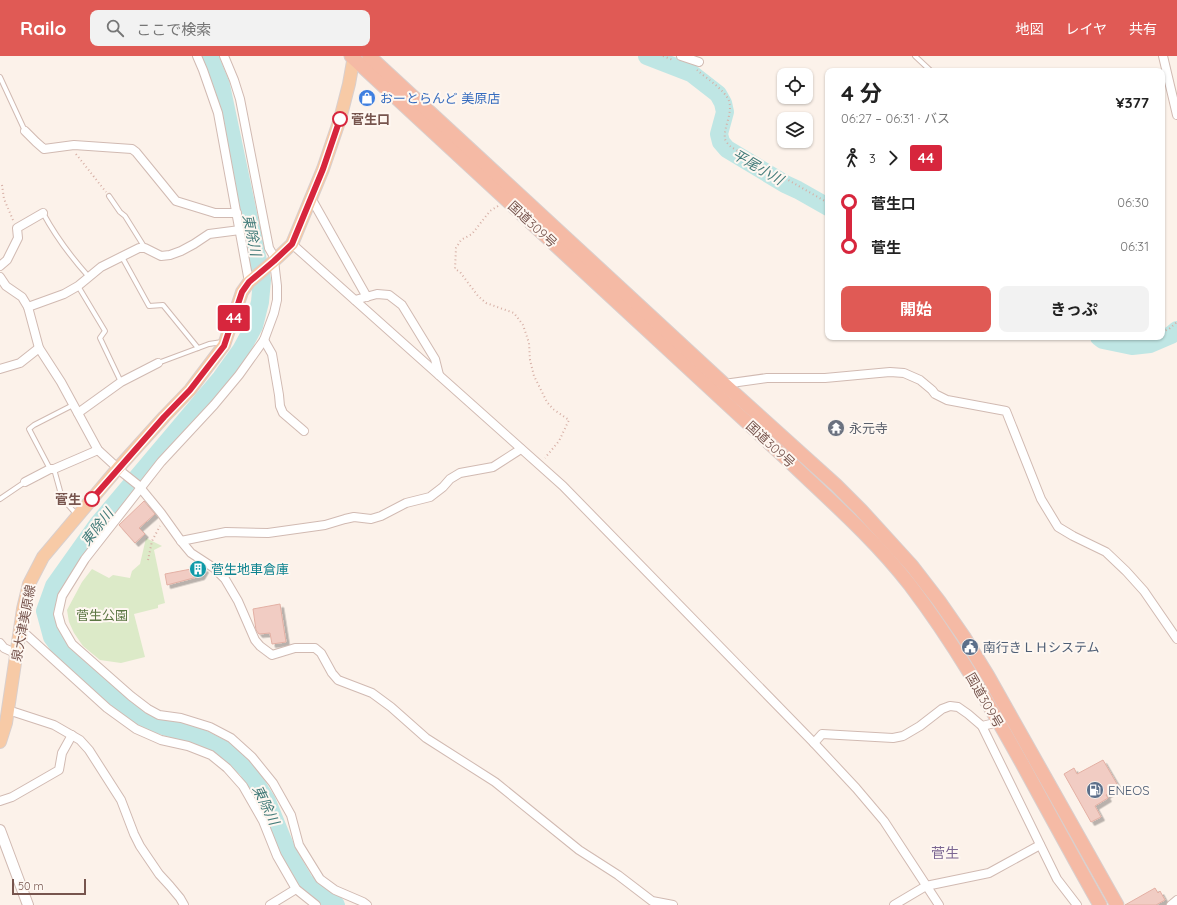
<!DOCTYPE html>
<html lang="ja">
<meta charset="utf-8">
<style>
:root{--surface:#fff;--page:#f2f2f2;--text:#222;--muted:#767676;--accent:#e05a55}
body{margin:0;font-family:Quicksand,"Noto Sans JP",sans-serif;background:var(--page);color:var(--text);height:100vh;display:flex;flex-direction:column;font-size:15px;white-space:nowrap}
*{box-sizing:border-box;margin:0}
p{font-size:13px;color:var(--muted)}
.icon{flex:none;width:22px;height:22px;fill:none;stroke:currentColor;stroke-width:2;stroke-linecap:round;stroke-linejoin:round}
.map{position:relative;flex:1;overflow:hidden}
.sheet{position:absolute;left:825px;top:12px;width:340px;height:272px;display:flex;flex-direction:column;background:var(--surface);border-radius:8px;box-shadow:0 1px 3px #0004}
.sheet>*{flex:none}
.badge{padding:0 8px;border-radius:3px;font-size:14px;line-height:26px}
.fabs{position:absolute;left:777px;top:12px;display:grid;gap:8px}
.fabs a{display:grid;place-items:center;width:36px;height:36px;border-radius:8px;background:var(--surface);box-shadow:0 1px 3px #0004;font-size:20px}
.scale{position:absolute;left:12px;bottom:10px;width:74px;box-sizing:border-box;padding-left:4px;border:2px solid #77554e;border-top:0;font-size:11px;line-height:14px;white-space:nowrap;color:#77554e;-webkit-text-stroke:3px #fef7f1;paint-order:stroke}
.map>.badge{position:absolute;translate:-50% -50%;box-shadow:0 0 0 2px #fff}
.legs{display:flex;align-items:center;gap:6px;height:44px;padding:0 16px;font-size:13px}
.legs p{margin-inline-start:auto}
.head{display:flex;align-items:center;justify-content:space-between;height:68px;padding:0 16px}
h1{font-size:22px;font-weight:700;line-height:30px}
.cta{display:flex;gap:8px;margin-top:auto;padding:8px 16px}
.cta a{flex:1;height:46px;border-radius:8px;background:var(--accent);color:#fff;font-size:16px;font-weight:700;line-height:46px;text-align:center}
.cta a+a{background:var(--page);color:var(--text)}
ul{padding:0 16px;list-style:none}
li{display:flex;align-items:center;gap:14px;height:44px;font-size:15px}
li i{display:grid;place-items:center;width:6px;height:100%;margin:0 5px;background:currentColor}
li i::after{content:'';width:10px;height:10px;margin:-5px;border:3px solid;border-radius:50%;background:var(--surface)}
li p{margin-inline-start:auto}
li:first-child i{background:linear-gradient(#0000 50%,currentColor 0)}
li:last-child i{background:linear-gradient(currentColor 50%,#0000 0)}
header{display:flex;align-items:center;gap:24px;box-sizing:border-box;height:56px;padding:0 20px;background:var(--accent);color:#fff}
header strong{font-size:19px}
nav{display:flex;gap:22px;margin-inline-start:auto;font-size:14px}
.search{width:280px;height:36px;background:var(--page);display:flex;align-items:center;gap:10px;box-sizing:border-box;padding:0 14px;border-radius:8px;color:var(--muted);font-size:15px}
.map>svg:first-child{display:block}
.green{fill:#dceac8}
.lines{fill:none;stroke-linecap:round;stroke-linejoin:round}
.river{stroke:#bfe6e4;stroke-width:18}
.building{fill:#f1ccc3;stroke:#e3b0a4;filter:url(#shadow)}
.service-casing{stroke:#d1bab2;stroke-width:6}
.minor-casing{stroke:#d1bab2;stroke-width:10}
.tertiary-casing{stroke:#d1bab2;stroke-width:12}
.primary-casing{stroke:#d9cfcd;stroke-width:14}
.trunk-casing{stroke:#d9cfcd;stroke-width:15}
.path{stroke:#d6afa5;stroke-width:2;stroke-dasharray:1 3;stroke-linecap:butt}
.service{stroke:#fff;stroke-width:4}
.minor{stroke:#fff;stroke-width:8}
.tertiary{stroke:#fff;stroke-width:10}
.primary{stroke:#f7caa6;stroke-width:12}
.trunk{stroke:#f5baa5;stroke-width:13}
.line-1-casing{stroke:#fff;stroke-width:9}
.line-1{stroke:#d7263d;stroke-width:6}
.stop-1-dot{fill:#fff;stroke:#d7263d;stroke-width:2}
.labels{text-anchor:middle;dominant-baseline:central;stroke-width:4;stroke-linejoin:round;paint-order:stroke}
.shop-label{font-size:13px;fill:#366cbe;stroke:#fef7f1;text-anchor:start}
.stop-label{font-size:13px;font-weight:bold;fill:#77554e;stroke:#fef7f1;text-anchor:start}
.street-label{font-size:13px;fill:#77554e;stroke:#fef7f1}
.worship-label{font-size:13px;fill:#5b616d;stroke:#fef7f1;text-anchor:start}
.culture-label{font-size:13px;fill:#0d838f;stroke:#fef7f1;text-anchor:start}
.park-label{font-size:13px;fill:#5b7643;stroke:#fef7f1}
.service-label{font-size:13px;fill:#4e5e75;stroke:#fef7f1;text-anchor:start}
.water-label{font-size:14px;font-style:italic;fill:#427b79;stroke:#fef7f1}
.neighbourhood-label{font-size:14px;fill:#7b6692;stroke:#fef7f1}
</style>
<header>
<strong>Railo</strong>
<div class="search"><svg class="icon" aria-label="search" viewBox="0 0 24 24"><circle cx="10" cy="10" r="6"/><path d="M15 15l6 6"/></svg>ここで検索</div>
<nav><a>地図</a><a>レイヤ</a><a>共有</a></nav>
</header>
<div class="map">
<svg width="1177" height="849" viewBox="0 0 1177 849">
<defs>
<filter id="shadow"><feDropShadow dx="3.5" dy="3.5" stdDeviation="0" flood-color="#0004"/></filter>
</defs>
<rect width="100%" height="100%" fill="#fcf2ea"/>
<path class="green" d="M146 482 162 490 154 494 165 547 158 549V552L134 558 145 601 121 607 100 604 83 590 74 577 69 566 67 554 82 526 92 513 109 522 113 519 130 522 132 515 140 508Z"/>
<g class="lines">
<g class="river">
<path d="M209 0 221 29 262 224 260 246 254 270 241 294 221 322 98 468 54 530 45 555 52 581 65 599 110 639 143 664 195 679 227 695 247 713 267 745 288 797 305 826 336 849"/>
<path d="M647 0 691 17 718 38 723 47 725 56 719 78 721 86 727 93 785 128 798 134 828 151"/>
<path d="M1099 281 1103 284 1132 290 1150 288 1171 279 1177 274"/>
</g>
</g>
<g class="building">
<path d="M144 445 155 458 139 472 145 478 135 487 119 469Z"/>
<path d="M194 507 205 513 201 520 167 529 165 518 191 513Z"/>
<path d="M280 548 286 586 272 588 270 577 259 578 256 574 253 553Z"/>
<path d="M1103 704 1117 728 1112 731 1114 734 1106 739 1108 742 1095 750 1101 761 1091 766 1064 718 1074 712 1077 718Z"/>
<path d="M1155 832 1158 837 1160 835 1165 844 1156 849H1125Z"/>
</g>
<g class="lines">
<g class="service-casing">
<g id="service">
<path d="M915 0 931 15"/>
<path d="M0 21 25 75"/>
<path d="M109 140 120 156 125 160 145 192"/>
<path d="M43 157C56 181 71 201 89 221"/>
<path d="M122 201 149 250 163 249 198 292"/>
<path d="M78 230 105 275 100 282 121 326"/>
<path d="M158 307 209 288 222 286"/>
<path d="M50 413 29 373 34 369 73 349"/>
<path d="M54 413 62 442 77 459"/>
<path d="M0 443 25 426"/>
</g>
</g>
<g class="minor-casing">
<g id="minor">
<path d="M197 0 203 14 218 57 249 226"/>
<path d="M224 0 234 24 240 43 269 192 276 204"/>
<path d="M681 0 699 6"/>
<path d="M1163 0 1177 59"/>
<path d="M25 75 36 86 44 93 74 89 132 93 136 96 145 107 176 145 215 157H237"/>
<path d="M311 142 367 241"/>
<path d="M292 188 563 430 814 687 856 732 884 765 939 849"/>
<path d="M274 205 277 230V244L274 257 264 284 239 319 214 349 161 406 85 503 62 540 58 558 61 569 72 588 131 640 148 653 159 659 181 662 210 671 231 682 252 701 273 727 291 759 299 789 320 823 335 834 363 846 367 849"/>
<path d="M0 210 7 204 18 182 17 172 43 157"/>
<path d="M0 221 6 230 22 241 28 251 39 292 61 326 98 394 123 417 138 429 161 457 181 485 191 497 214 512 225 523 238 545 255 584 260 590 272 599 295 592H315L321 597 332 617 338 624 372 637 391 651 426 682 495 726 579 794 618 819 652 845 673 849"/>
<path d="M355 244 377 238 389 239 402 249 435 303 439 319"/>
<path d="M28 251 64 238 78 230 101 211 139 192H145L161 200 170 199 181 195 194 188 209 178 240 174"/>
<path d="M264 284 272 298 279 339 280 350 283 357 304 375"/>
<path d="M0 313 20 307 39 292"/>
<path d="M722 329 724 328 767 322H825L890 316 904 317 920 324 932 334 935 338 947 344 1006 355 1041 443 1058 471 1073 480 1106 496 1126 515 1144 535 1177 583"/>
<path d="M78 357 121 326 158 307"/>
<path d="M25 426 50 413H54L98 394"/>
<path d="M181 485 226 476 268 477 325 469 345 463 354 461 371 463 381 460 406 447 430 441 443 431 450 423 460 417 493 411 521 393"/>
<path d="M20 573 107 652 136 673 161 684 188 690 211 699 227 712 243 730 263 765 277 800 296 833 316 849"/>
<path d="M0 587 4 592 17 598"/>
<path d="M8 654 54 669 80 684 89 694 121 744 134 778 140 790 159 818 170 830 180 842 184 849"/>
<path d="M982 670 1057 823 1077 849"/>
<path d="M814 687 822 678 893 682 903 680 920 670 942 653 950 650 958 651 968 658 982 670 999 666"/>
<path d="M0 745 12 741 59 714 62 697 72 679"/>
<path d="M270 849 296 833"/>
<path d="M894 849 926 830 989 817 1040 789"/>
<path d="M1171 849 1177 844"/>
</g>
</g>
<g class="tertiary-casing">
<path id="tertiary" d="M0 774 28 849"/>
</g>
<g class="primary-casing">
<path id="primary" d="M0 686 6 667 23 553 29 528 43 501 118 412 164 361 190 334 224 289 242 236 249 226 274 205 292 188 323 113 340 63 349 28 354 0"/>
</g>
<g class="trunk-casing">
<g id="trunk">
<path d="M351 0 792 408C833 447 875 484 910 529 954 587 989 648 1024 711 1049 757 1074 803 1100 849"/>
<path d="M369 0 724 328 836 429 861 454 912 510 939 545 964 581 988 620 1117 849"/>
</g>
</g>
<g class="path">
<path d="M663 0 673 4"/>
<path d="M697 14C706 22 725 34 729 45 733 58 723 72 725 83 726 86 729 89 731 91L828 147"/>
<path d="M76 98 106 136"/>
<path d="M2 129 4 143 13 164"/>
<path d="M498 150 490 155 472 178 461 184 456 192 455 213 460 216 478 240 486 247 514 257 523 269 529 287 530 304 534 320 547 346 553 353 569 364 559 385 545 402"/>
<path d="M1162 276 1169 273 1177 266"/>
<path d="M1116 281 1134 283 1150 281"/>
<path d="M148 504 152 485 160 470"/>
</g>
<use href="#service" class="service"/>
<use href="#minor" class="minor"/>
<use href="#tertiary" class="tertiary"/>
<use href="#primary" class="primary"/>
<use href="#trunk" class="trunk"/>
</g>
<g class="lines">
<g class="line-1-casing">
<path id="line-1" d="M92 443 164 361 190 334 217 299 224 290 242 236 249 226 274 205 292 188 323 113 340 63"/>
</g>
<use href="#line-1" class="line-1"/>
</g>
<defs>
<g id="shop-disc" transform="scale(0.9)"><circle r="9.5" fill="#3f7fe0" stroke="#fef7f1"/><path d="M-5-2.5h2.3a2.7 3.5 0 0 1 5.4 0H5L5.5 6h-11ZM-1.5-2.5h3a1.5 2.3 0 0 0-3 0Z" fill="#fff"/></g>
<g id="temple-disc" transform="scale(0.9)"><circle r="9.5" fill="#6b7280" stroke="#fef7f1"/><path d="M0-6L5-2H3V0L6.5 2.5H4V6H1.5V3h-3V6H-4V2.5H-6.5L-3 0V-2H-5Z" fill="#fff"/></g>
<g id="building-disc" transform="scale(0.9)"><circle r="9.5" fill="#0f9aa8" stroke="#fef7f1"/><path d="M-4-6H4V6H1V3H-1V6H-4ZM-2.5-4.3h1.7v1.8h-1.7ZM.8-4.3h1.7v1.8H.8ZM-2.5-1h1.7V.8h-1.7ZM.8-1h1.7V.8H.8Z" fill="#fff"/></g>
<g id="civic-disc" transform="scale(0.9)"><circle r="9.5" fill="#5c6f8a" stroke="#fef7f1"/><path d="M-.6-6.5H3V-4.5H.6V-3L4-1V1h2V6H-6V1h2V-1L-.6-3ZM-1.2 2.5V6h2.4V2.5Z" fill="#fff"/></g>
<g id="fuel-disc" transform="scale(0.9)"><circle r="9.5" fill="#5c6f8a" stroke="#fef7f1"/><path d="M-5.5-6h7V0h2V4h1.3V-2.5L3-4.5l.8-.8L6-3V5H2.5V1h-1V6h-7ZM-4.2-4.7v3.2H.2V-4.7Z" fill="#fff"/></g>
</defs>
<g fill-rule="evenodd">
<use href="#shop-disc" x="367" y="42"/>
<use href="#temple-disc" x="836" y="372"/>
<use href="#building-disc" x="198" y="513"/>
<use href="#civic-disc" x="970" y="591"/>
<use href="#fuel-disc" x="1095" y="734"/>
</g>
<g class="stop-1-dot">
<circle cx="340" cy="63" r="7"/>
<circle cx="92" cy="443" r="7"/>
</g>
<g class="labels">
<g class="shop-label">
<text x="380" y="42">おーとらんど 美原店</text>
</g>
<g class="stop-label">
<text x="351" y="63">菅生口</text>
<text x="81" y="443" text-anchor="end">菅生</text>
</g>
<g class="street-label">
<text transform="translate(533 168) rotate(43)">国道309号</text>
<text transform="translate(771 388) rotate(43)">国道309号</text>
<text transform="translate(23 567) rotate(-79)">泉大津美原線</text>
<text transform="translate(985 644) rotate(60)">国道309号</text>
</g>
<g class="worship-label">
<text x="849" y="372">永元寺</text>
</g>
<g class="culture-label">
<text x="211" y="513">菅生地車倉庫</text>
</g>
<g class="park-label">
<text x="102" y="559">菅生公園</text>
</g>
<g class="service-label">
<text x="983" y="591">南行きＬＨシステム</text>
<text x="1108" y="734">ENEOS</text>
</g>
<g class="water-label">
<text transform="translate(758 111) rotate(30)">平尾小川</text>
<text transform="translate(252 179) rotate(78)">東除川</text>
<text transform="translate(97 471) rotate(-52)">東除川</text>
<text transform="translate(266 749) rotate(64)">東除川</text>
</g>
<g class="neighbourhood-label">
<text x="945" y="797">菅生</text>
</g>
</g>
</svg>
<div class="fabs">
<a><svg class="icon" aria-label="locate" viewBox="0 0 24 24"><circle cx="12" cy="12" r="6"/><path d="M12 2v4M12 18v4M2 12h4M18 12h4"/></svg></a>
<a><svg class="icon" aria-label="layers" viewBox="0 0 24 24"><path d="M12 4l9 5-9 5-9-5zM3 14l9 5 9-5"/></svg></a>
</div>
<div class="scale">50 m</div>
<b class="badge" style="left:234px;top:262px;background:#d7263d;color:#fff">44</b>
<section class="sheet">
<div class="head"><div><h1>4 分</h1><p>06:27 – 06:31 · バス</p></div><b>¥377</b></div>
<div class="legs"><svg class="icon" aria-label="walk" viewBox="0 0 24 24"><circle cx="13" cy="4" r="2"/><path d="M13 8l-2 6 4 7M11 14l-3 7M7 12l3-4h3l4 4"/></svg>3<svg class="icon" aria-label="forward" viewBox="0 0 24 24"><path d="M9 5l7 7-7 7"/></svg><b class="badge" style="background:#d7263d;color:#fff">44</b></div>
<ul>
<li><i style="color:#d7263d"></i><b>菅生口</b><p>06:30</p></li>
<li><i style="color:#d7263d"></i><b>菅生</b><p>06:31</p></li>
</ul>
<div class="cta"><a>開始</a><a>きっぷ</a></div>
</section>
</div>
